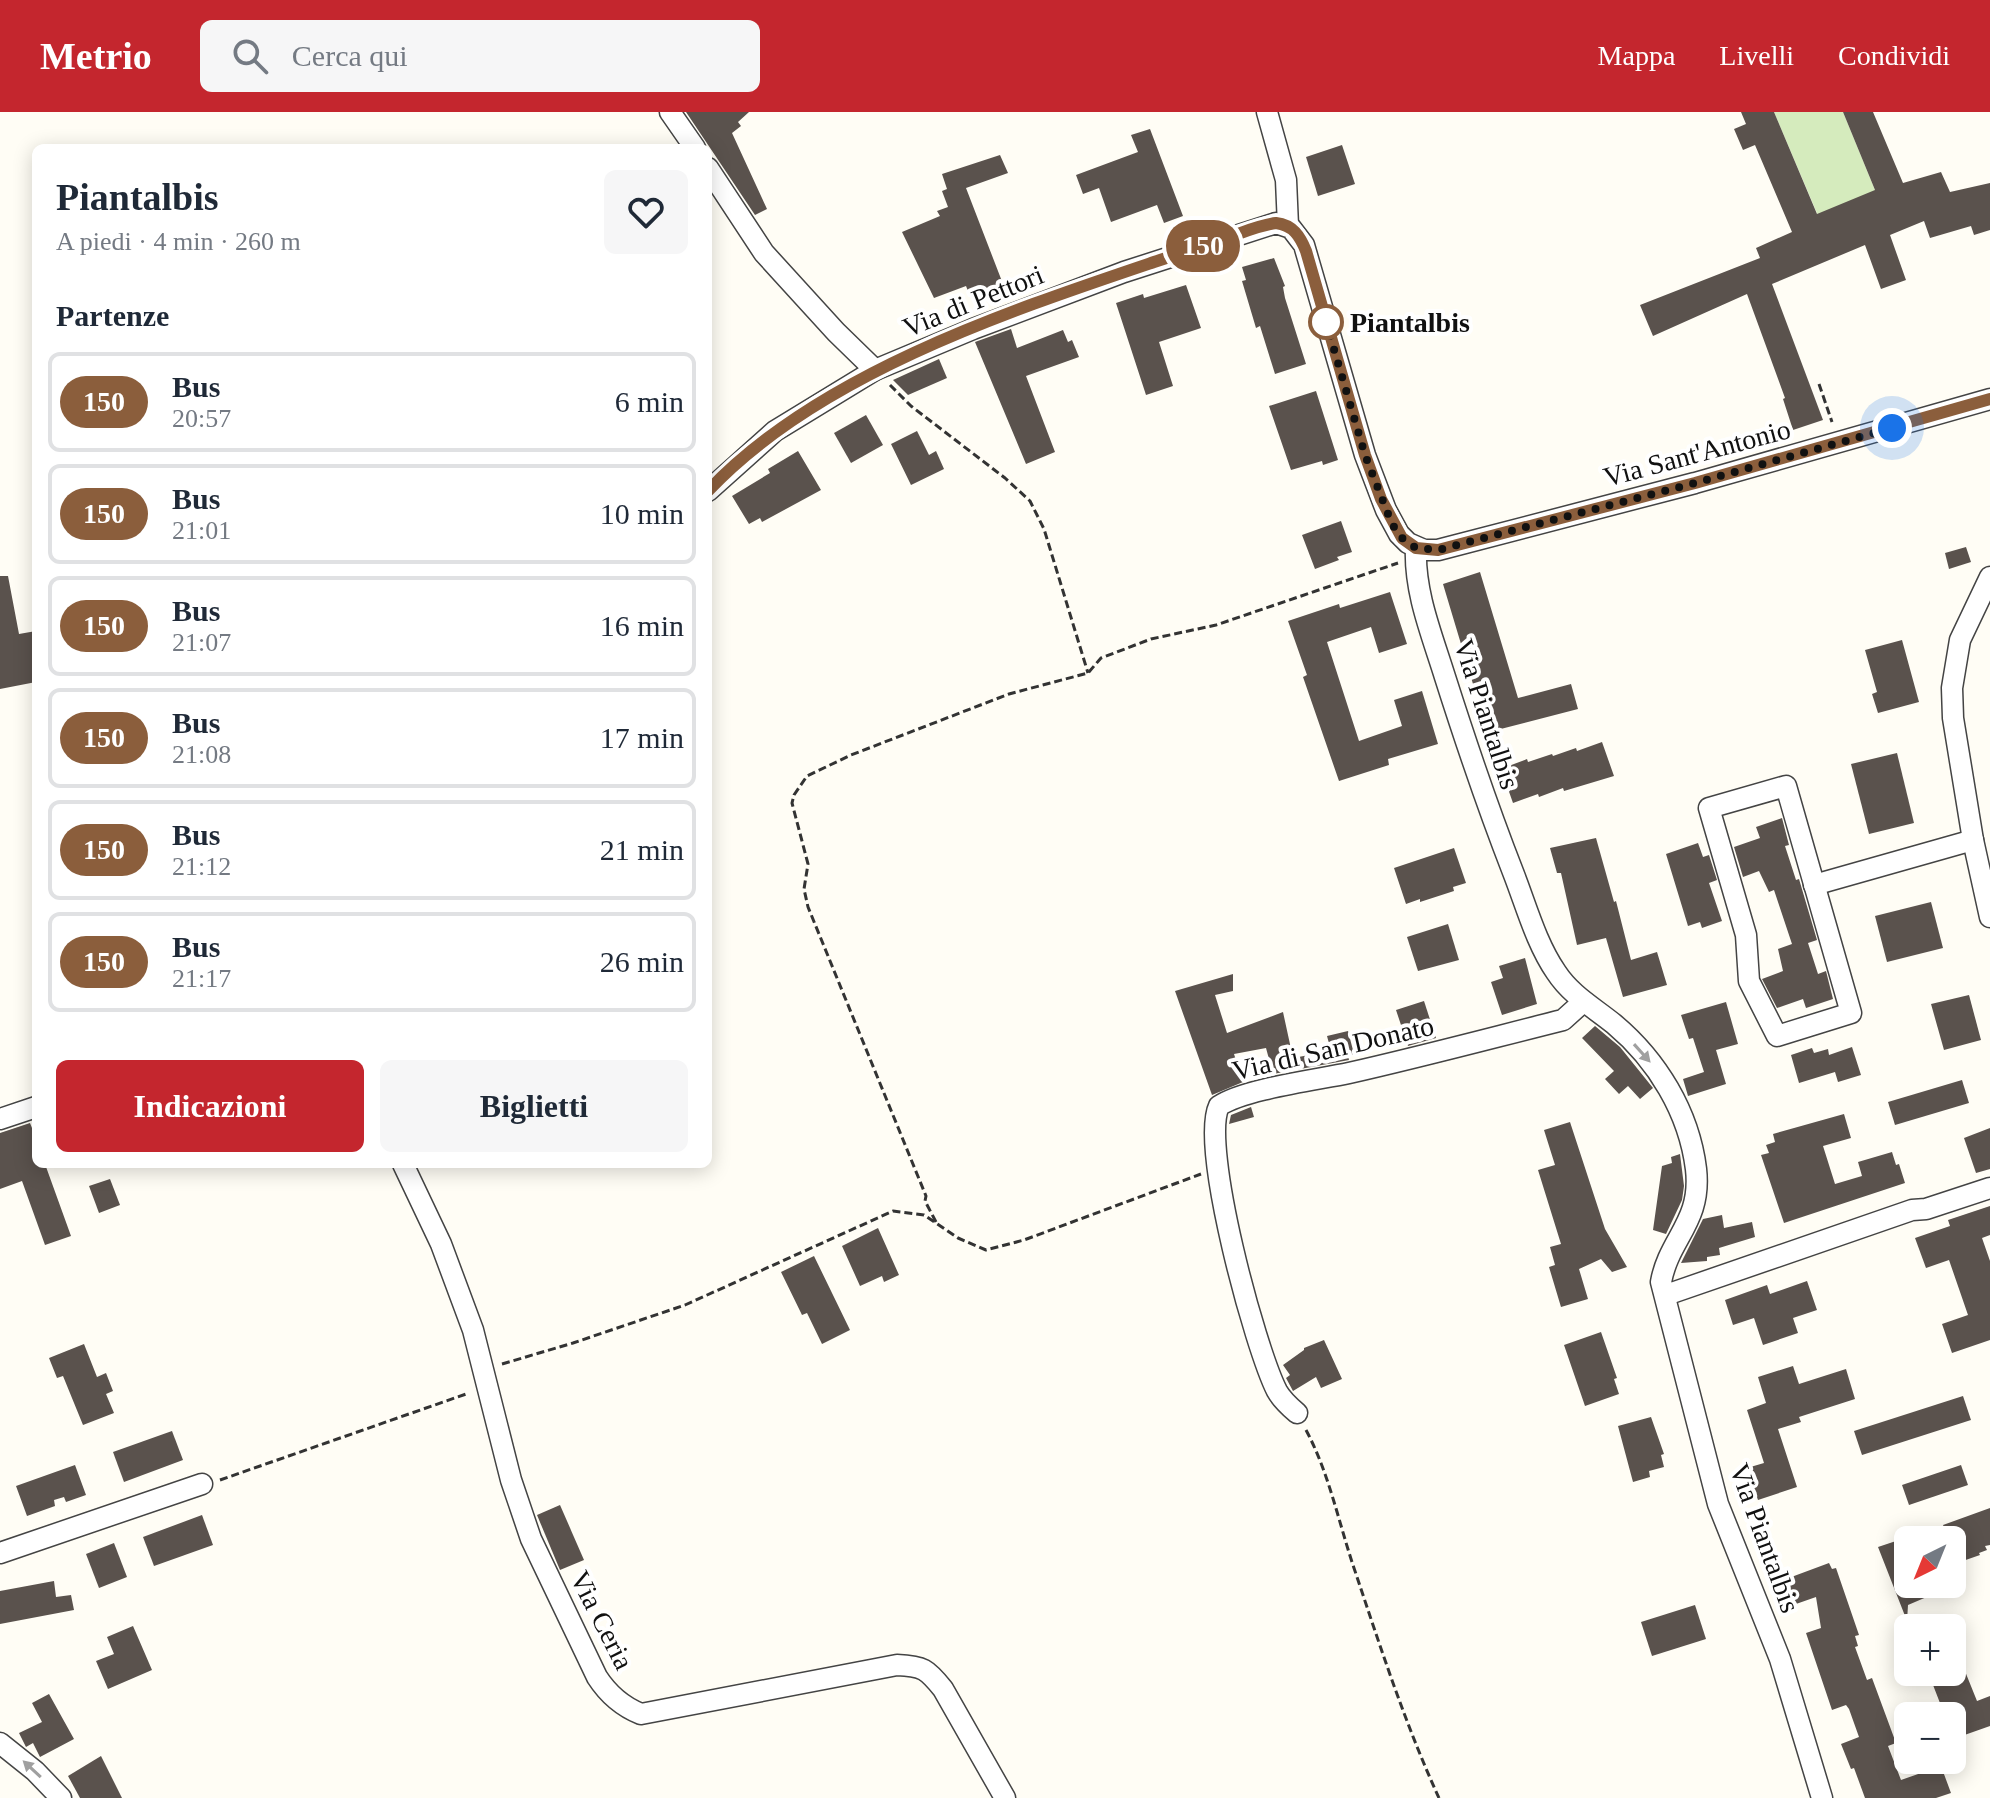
<!DOCTYPE html>
<html lang="it">
<meta charset="utf-8">
<style>
:root{--surface:#fff;--page:#f6f6f7;--text:#1f2937;--muted:#747a83;--line:#e0e1e3;--accent:#c4262e}
body{margin:0;font-family:"Times New Roman",serif;background:var(--page);color:var(--text);height:100vh;display:flex;flex-direction:column;font-size:30px;white-space:nowrap}
*{box-sizing:border-box;margin:0}
p{font-size:26px;color:var(--muted)}
.icon{flex:none;width:44px;height:44px;fill:none;stroke:currentColor;stroke-width:2;stroke-linecap:round;stroke-linejoin:round}
.map{position:relative;flex:1;overflow:hidden}
.drawer{position:absolute;left:32px;top:32px;width:680px;height:1024px;display:flex;flex-direction:column;background:var(--surface);border-radius:12px;box-shadow:0 4px 20px #0003}
.drawer>*{flex:none}
.badge{padding:0 16px;border-radius:26px;font-size:28px;line-height:52px}
.needle{width:52px;rotate:223deg}
.fabs{position:absolute;left:1894px;top:1414px;display:grid;gap:16px}
.fabs a{display:grid;place-items:center;width:72px;height:72px;border-radius:12px;background:var(--surface);box-shadow:0 4px 20px #0003;font-size:40px}
.you{position:absolute;width:40px;height:40px;margin:-20px;border:6px solid #fff;border-radius:50%;background:#1a73e8;box-shadow:0 0 0 12px #1a73e833}
.map>.badge{position:absolute;translate:-50% -50%;box-shadow:0 0 0 4px #fff}
h2{padding:0 24px;font-size:30px;line-height:72px}
.round{display:grid;place-items:center;flex:none;width:84px;height:84px;border-radius:12px;background:var(--page)}
.overview{display:flex;align-items:center;justify-content:space-between;height:136px;padding:0 24px}
h1{font-size:38px;font-weight:700;line-height:60px}
.button{display:flex;gap:16px;margin-top:auto;padding:16px 24px}
.button a{flex:1;height:92px;border-radius:12px;background:var(--accent);color:#fff;font-size:32px;font-weight:700;line-height:92px;text-align:center}
.button a+a{background:var(--page);color:var(--text)}
ul{padding:0;list-style:none}
li{display:flex;align-items:center;gap:24px;height:100px;margin:0 16px 12px;padding:0 8px;border:4px solid var(--line);border-radius:12px}
li div{flex:1}
li b{display:block;font-size:30px}
li em{font-style:normal}
li .badge{min-width:88px;font-weight:700;text-align:center}
header{display:flex;align-items:center;gap:48px;box-sizing:border-box;height:112px;padding:0 40px;background:var(--accent);color:#fff}
header strong{font-size:38px}
nav{display:flex;gap:44px;margin-inline-start:auto;font-size:28px}
.search{width:560px;height:72px;background:var(--page);display:flex;align-items:center;gap:20px;box-sizing:border-box;padding:0 28px;border-radius:12px;color:var(--muted);font-size:30px}
.map>svg:first-child{display:block}
.green{fill:#d5ebbd}
.building{fill:#5a524d}
.lines{fill:none;stroke-linecap:round;stroke-linejoin:round}
.minor-casing{stroke:#444;stroke-width:23}
.path{stroke:#333;stroke-width:3;stroke-dasharray:8 4;stroke-linecap:butt}
.minor{stroke:#fff;stroke-width:20}
.oneway{fill:#a0a0a0}
.line-casing{stroke:#fff;stroke-width:18}
.line{stroke:#8b5e3c;stroke-width:12}
.walk{stroke:#111;stroke-width:8;stroke-dasharray:0 14.4}
.stop-dot{fill:#fff;stroke:#8b5e3c;stroke-width:4}
.labels{text-anchor:middle;dominant-baseline:central;stroke-width:8;stroke-linejoin:round;paint-order:stroke}
.street-label{font-size:28px;fill:#111;stroke:#fff}
.stop-label{font-size:28px;font-weight:bold;fill:#111;stroke:#fff;text-anchor:start}
</style>
<header>
<strong>Metrio</strong>
<div class="search"><svg class="icon" aria-label="search" viewBox="0 0 24 24"><circle cx="10" cy="10" r="6"/><path d="M15 15l6 6"/></svg>Cerca qui</div>
<nav><a>Mappa</a><a>Livelli</a><a>Condividi</a></nav>
</header>
<div class="map">
<svg width="1990" height="1686" viewBox="0 0 1990 1686">
<rect width="100%" height="100%" fill="#fffdf5"/>
<path class="green" d="M1774 0H1843L1884 100 1822 113Z"/>
<g class="building">
<path d="M686 0H749L738 10 741 14 732 21 767 97 755 103Z"/>
<path d="M1741 0H1774L1817 102 1875 78 1843 0H1873L1903 71 1941 60 1950 80 1990 71V118L1974 123 1971 114 1930 126 1924 109 1890 123 1906 168 1881 177 1865 133 1772 172 1823 308 1793 318 1783 287 1785 286 1747 182 1653 224 1640 193 1760 146 1756 136 1792 120 1755 33 1743 38 1734 17 1746 12Z"/>
<path d="M1150 17 1183 104 1164 111 1157 93 1111 110 1099 76 1083 82 1076 63 1138 40 1131 23Z"/>
<path d="M1342 33 1355 72 1318 84 1306 45Z"/>
<path d="M1000 43 1008 61 966 76 1003 172 970 184 966 174 934 186 902 120 940 104 937 99 948 95 942 79 947 77 942 62Z"/>
<path d="M1274 146 1285 174 1283 175 1285 186 1306 252 1275 262 1260 214 1256 216 1242 169 1246 168 1242 155Z"/>
<path d="M1186 173 1201 216 1159 230 1173 274 1146 283 1116 191 1143 182 1144 186Z"/>
<path d="M1011 217 1017 236 1063 218 1068 230 1072 228 1079 245 1026 264 1055 340 1026 352 975 230Z"/>
<path d="M939 247 947 266 908 283 893 268Z"/>
<path d="M1316 279 1338 348 1323 353 1322 349 1291 358 1269 294Z"/>
<path d="M866 303 883 333 851 351 834 321Z"/>
<path d="M917 319 929 343 936 339 944 357 911 373 891 332Z"/>
<path d="M798 339 821 378 762 410 760 406 749 412 732 384 770 361 768 357Z"/>
<path d="M1341 409 1352 440 1337 445 1339 448 1315 457 1302 423Z"/>
<path d="M1966 435 1971 450 1949 457 1945 441Z"/>
<path d="M1480 460 1518 586 1571 572 1578 597 1489 620 1476 571 1473 572 1443 472Z"/>
<path d="M0 464H8L19 522 36 519V570L0 577Z"/>
<path d="M1390 480 1407 532 1379 541 1371 515 1327 530 1359 629 1402 614 1394 588 1422 579 1438 632 1388 647 1389 653 1339 669 1303 565 1307 563 1288 509 1339 492 1340 496Z"/>
<path d="M1902 528 1919 590 1878 601 1872 582 1877 580 1865 538Z"/>
<path d="M1602 630 1614 664 1564 679 1563 676 1539 685 1538 682 1513 691 1501 657 1527 647 1528 650 1552 642 1553 644 1576 636 1577 639Z"/>
<path d="M1897 641 1914 711 1869 722 1851 652Z"/>
<path d="M1782 706 1789 733 1785 734 1796 768 1799 767 1817 828 1808 831 1818 862 1826 859 1833 887 1806 896 1803 887 1777 896 1762 867 1783 859 1778 837 1792 832 1774 778 1769 780 1759 759 1743 765 1734 735 1760 726 1756 715Z"/>
<path d="M1596 726 1614 790 1616 789 1631 848 1657 840 1667 873 1623 885 1606 826 1577 833 1561 761H1557L1550 736Z"/>
<path d="M1698 731 1703 745 1709 743 1717 768 1709 771 1722 809 1702 816 1700 810 1688 814 1666 742Z"/>
<path d="M1454 736 1466 771 1453 775 1454 779 1420 790V787L1406 792 1394 756Z"/>
<path d="M1931 790 1943 836 1887 850 1875 804Z"/>
<path d="M1448 812 1459 848 1418 859 1407 825Z"/>
<path d="M1525 846 1537 892 1502 903 1491 870 1503 866 1499 854Z"/>
<path d="M1233 862V879L1215 883 1227 921 1283 900 1293 946 1331 939 1327 924 1348 919 1354 942 1348 944 1349 948 1273 962 1266 936 1234 942 1243 970 1212 983 1175 879Z"/>
<path d="M1969 883 1981 928 1944 938 1931 892Z"/>
<path d="M1424 889 1436 926 1408 934 1396 898Z"/>
<path d="M1726 890 1738 932 1716 938 1726 972 1688 984 1683 967 1704 960 1693 926 1689 927 1681 903Z"/>
<path d="M1595 914 1620 935 1653 976 1640 987 1628 974 1619 982 1605 967 1614 959 1582 926Z"/>
<path d="M1852 935 1861 963 1838 970 1835 960 1799 971 1791 943 1812 936 1814 941 1828 937 1829 943Z"/>
<path d="M1962 968 1969 991 1895 1013 1888 990Z"/>
<path d="M1251 995 1254 1005 1229 1012 1231 1003Z"/>
<path d="M1844 1002 1851 1026 1823 1034 1835 1072 1862 1064 1858 1050 1892 1040 1896 1053 1899 1052 1905 1071 1784 1111 1761 1043 1769 1041 1766 1033 1775 1030 1773 1022Z"/>
<path d="M1570 1010 1605 1117 1627 1155 1612 1160 1601 1147 1579 1157 1588 1187 1561 1195 1549 1155 1555 1153 1550 1135 1561 1132 1538 1058 1555 1053 1544 1018Z"/>
<path d="M30 1011 36 1026V1052H45L71 1124 45 1133 22 1069 0 1077V1021Z"/>
<path d="M1990 1016V1057L1976 1061 1964 1026Z"/>
<path d="M1680 1042 1684 1074 1682 1088 1666 1122 1653 1118 1662 1054 1672 1051 1671 1045Z"/>
<path d="M110 1067 120 1093 99 1101 89 1074Z"/>
<path d="M1990 1094V1123L1982 1126 1990 1149V1228L1952 1241 1942 1212 1968 1203 1949 1148 1926 1156 1915 1126 1950 1114 1948 1108Z"/>
<path d="M1722 1103 1724 1116 1752 1110 1755 1125 1719 1136 1720 1143 1707 1145V1149L1681 1151 1703 1107Z"/>
<path d="M878 1116 899 1163 884 1170 882 1164 860 1174 842 1134Z"/>
<path d="M814 1144 850 1218 822 1232 807 1201 802 1203 781 1160Z"/>
<path d="M1807 1169 1817 1198 1793 1206 1798 1221 1763 1233 1754 1206 1733 1213 1725 1188 1767 1173 1770 1182Z"/>
<path d="M1601 1220 1617 1266 1614 1267 1619 1282 1585 1294 1564 1233Z"/>
<path d="M1324 1228 1342 1267 1321 1276 1316 1265 1293 1279 1286 1266 1290 1263 1283 1253 1304 1238V1236Z"/>
<path d="M84 1232 97 1265 106 1261 113 1279 106 1282 114 1301 83 1313 63 1264 57 1266 49 1246Z"/>
<path d="M1793 1254 1799 1272 1846 1257 1855 1287 1799 1305 1801 1310 1778 1317 1797 1375 1758 1388 1747 1356 1764 1351 1747 1298 1766 1291 1758 1265Z"/>
<path d="M1963 1284 1971 1308 1862 1343 1854 1319Z"/>
<path d="M1651 1305 1664 1342 1661 1343 1664 1355 1649 1359 1650 1365 1633 1370 1618 1314Z"/>
<path d="M172 1319 183 1348 124 1370 113 1340Z"/>
<path d="M75 1353 86 1383 66 1390 64 1385 54 1388 55 1394 27 1404 16 1374Z"/>
<path d="M1961 1353 1968 1373 1909 1393 1902 1373Z"/>
<path d="M560 1393 584 1448 560 1458 537 1403Z"/>
<path d="M1990 1396V1433L1985 1434 1987 1438 1979 1441 1980 1443 1957 1451 1952 1428H1949L1943 1413Z"/>
<path d="M202 1403 213 1433 154 1454 143 1425Z"/>
<path d="M1908 1425V1472H1957L1908 1493 1907 1509 1878 1435Z"/>
<path d="M114 1431 127 1465 99 1476 86 1442Z"/>
<path d="M1829 1451 1832 1457 1836 1456 1859 1523 1855 1524 1858 1534 1855 1535 1867 1568 1872 1566 1896 1631 1888 1634 1901 1668 1941 1654 1951 1681 1936 1686H1865L1854 1656 1851 1657 1841 1632 1859 1625 1849 1597 1846 1593 1832 1598 1806 1521 1821 1516 1816 1485 1796 1492 1786 1467Z"/>
<path d="M54 1469 56 1485 71 1483 74 1498 0 1512V1479Z"/>
<path d="M1695 1493 1706 1527 1652 1544 1641 1510Z"/>
<path d="M133 1514 152 1558 108 1577 96 1549 114 1542 107 1525Z"/>
<path d="M1952 1527 1977 1589 1990 1584V1614L1956 1626 1952 1604H1945L1928 1560H1952Z"/>
<path d="M49 1582 74 1627 40 1645 33 1631 26 1635 19 1621 42 1610 32 1591Z"/>
<path d="M101 1644 122 1686H80L68 1664Z"/>
</g>
<g class="lines">
<g class="minor-casing">
<g id="minor">
<path d="M670 0 695 36"/>
<path d="M1267 0 1286 68 1288 114"/>
<path d="M708 56 764 141 836 220 875 258"/>
<path d="M708 379 775 319 875 258 973 217 1124 160 1276 111 1291 116 1304 133 1365 343 1386 398 1399 422 1408 431 1424 438H1438L1695 371 1990 287"/>
<path d="M1416 436C1414 480 1432 523 1445 565 1466 631 1488 696 1513 760 1526 793 1536 831 1556 860 1571 883 1593 895 1614 912 1657 948 1689 1000 1696 1057 1702 1110 1669 1126 1661 1170L1718 1392 1780 1547 1822 1686"/>
<path d="M1990 465 1960 528 1952 576 1953 606 1973 728 1990 805"/>
<path d="M1786 674 1851 901 1777 924 1749 869 1746 823 1709 696Z"/>
<path d="M1814 773 1973 728"/>
<path d="M0 1007 36 995"/>
<path d="M403 1052 441 1132 473 1218 511 1368 531 1427 597 1565C608 1582 621 1594 641 1602L897 1553C923 1554 927 1557 943 1577L1005 1686"/>
<path d="M1666 1183 1912 1098 1926 1097 1990 1076"/>
<path d="M1297 1301C1290 1295 1282 1288 1277 1279 1255 1236 1200 1034 1219 994 1244 977 1316 968 1349 961 1420 945 1491 926 1563 908L1583 890"/>
<path d="M0 1441 202 1372"/>
<path d="M0 1631 35 1659 61 1686"/>
</g>
</g>
<g class="path">
<path d="M1819 272 1832 310"/>
<path d="M890 273 911 294 1005 366 1030 389 1044 417 1088 561"/>
<path d="M936 1110 925 1089 926 1084 808 795 804 777 808 752 792 691 794 683 807 664 851 643 1009 582 1088 561 1101 546 1151 527 1216 513 1398 451"/>
<path d="M502 1252 573 1231 685 1193 893 1099 924 1103 958 1126 986 1138 1024 1128 1201 1062"/>
<path d="M1306 1318C1330 1363 1339 1413 1356 1462 1381 1537 1406 1614 1439 1686"/>
<path d="M220 1368 469 1281"/>
</g>
<use href="#minor" class="minor"/>
</g>
<defs><path id="oneway-solid" d="M-6-.8H1V-3.2L6.5 0L1 3.2V.8H-6Z" transform="scale(2)"/></defs>
<g class="oneway">
<use href="#oneway-solid" transform="translate(1642 941) rotate(48)"/>
<use href="#oneway-solid" transform="translate(32 1657) rotate(-137)"/>
</g>
<g class="lines">
<g class="line-casing">
<path id="line" d="M708 379C817 263 1006 200 1154 150 1179 142 1204 133 1229 125 1244 120 1260 113 1276 111 1293 113 1300 124 1306 139L1365 343 1381 387 1402 426 1416 436 1438 438 1695 371 1990 287"/>
</g>
<use href="#line" class="line"/>
<path class="walk" d="M1326 210 1365 343 1392 412 1402 426 1416 436 1438 438 1695 371 1892 316"/>
</g>
<circle class="stop-dot" cx="1326" cy="210" r="16"/>
<g class="labels">
<g class="street-label">
<text transform="translate(973 189) rotate(-22)">Via di Pettori</text>
<text transform="translate(1697 341) rotate(-15)">Via Sant'Antonio</text>
<text transform="translate(1487 602) rotate(72)">Via Piantalbis</text>
<text transform="translate(1333 936) rotate(-13)">Via di San Donato</text>
<text transform="translate(1765 1426) rotate(70)">Via Piantalbis</text>
<text transform="translate(602 1508) rotate(63)">Via Ceria</text>
</g>
<g class="stop-label">
<text x="1350" y="210">Piantalbis</text>
</g>
</g>
</svg>
<div class="fabs">
<a><svg class="needle" viewBox="-14 -14 28 28"><path d="M0-13l5 13h-10z" fill="#e53935"/><path d="M0 13l5-13h-10z" fill="#747a83"/></svg></a>
<a>+</a>
<a>−</a>
</div>
<div class="you" style="left:1892px;top:316px"></div>
<b class="badge" style="left:1203px;top:134px;background:#8b5e3c;color:#fff">150</b>
<section class="drawer">
<div class="overview"><div><h1>Piantalbis</h1><p>A piedi · 4 min · 260 m</p></div><a class="round"><svg class="icon" aria-label="heart" viewBox="0 0 24 24"><path d="M12 20l-8-8c-3-5 5-10 8-4 3-6 11-1 8 4z"/></svg></a></div>
<h2>Partenze</h2>
<ul>
<li><span class="badge" style="background:#8b5e3c;color:#fff">150</span><div><b>Bus</b><p>20:57</p></div><em>6 min</em></li>
<li><span class="badge" style="background:#8b5e3c;color:#fff">150</span><div><b>Bus</b><p>21:01</p></div><em>10 min</em></li>
<li><span class="badge" style="background:#8b5e3c;color:#fff">150</span><div><b>Bus</b><p>21:07</p></div><em>16 min</em></li>
<li><span class="badge" style="background:#8b5e3c;color:#fff">150</span><div><b>Bus</b><p>21:08</p></div><em>17 min</em></li>
<li><span class="badge" style="background:#8b5e3c;color:#fff">150</span><div><b>Bus</b><p>21:12</p></div><em>21 min</em></li>
<li><span class="badge" style="background:#8b5e3c;color:#fff">150</span><div><b>Bus</b><p>21:17</p></div><em>26 min</em></li>
</ul>
<div class="button"><a>Indicazioni</a><a>Biglietti</a></div>
</section>
</div>
